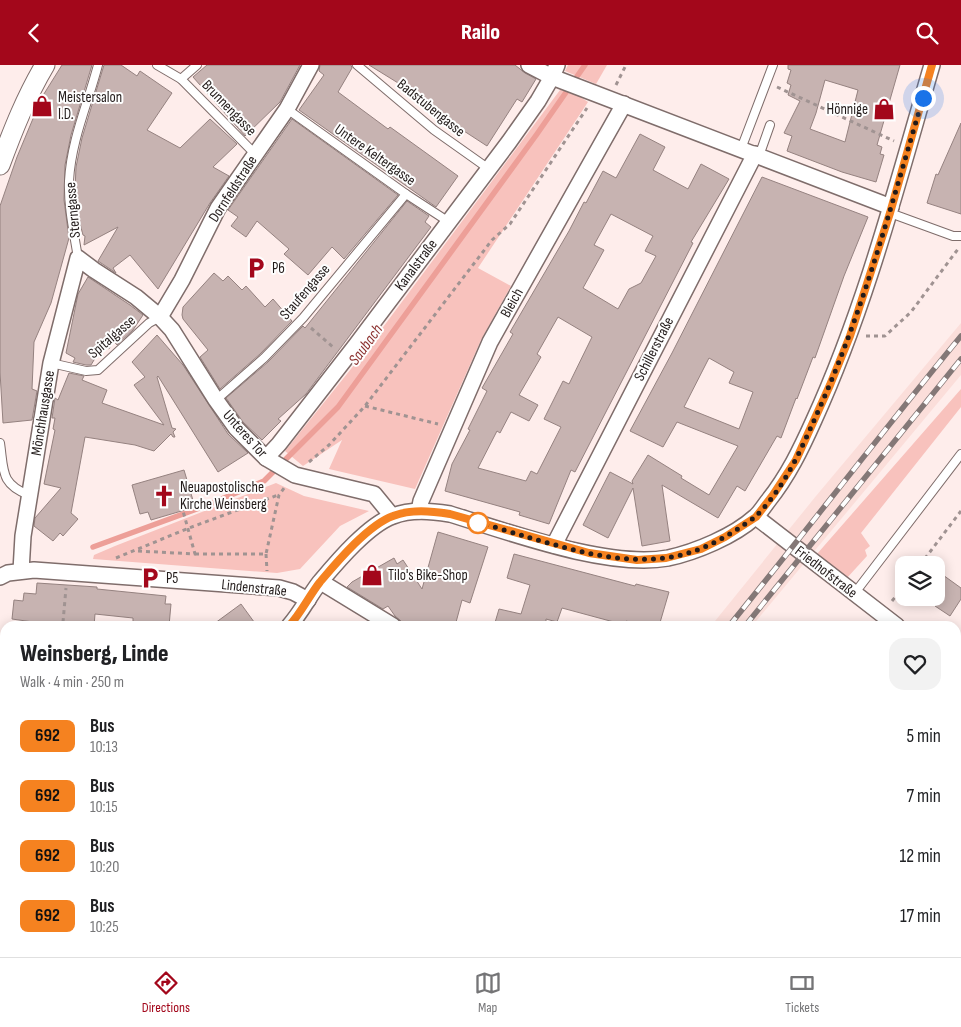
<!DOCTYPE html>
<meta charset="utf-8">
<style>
:root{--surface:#fff;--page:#f2f2f2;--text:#202124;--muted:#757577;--line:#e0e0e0;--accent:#a3071b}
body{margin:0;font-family:"Sofia Sans Condensed",sans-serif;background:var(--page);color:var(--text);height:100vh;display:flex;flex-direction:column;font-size:19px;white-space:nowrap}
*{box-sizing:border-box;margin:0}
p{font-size:16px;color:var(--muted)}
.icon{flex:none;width:28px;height:28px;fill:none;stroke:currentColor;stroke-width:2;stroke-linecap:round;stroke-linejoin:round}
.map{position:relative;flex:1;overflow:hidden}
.sheet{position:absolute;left:0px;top:556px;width:961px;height:336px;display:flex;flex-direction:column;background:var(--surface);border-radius:15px 15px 0 0;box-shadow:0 2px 12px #0003}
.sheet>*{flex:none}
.badge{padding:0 10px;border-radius:8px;font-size:18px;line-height:32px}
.buttons{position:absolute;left:895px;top:491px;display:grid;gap:10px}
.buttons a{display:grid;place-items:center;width:50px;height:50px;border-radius:10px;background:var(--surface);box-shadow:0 2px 12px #0003;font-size:25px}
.you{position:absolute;width:25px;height:25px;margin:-12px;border:4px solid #fff;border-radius:50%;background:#1a73e8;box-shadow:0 0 0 8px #1a73e833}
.map>.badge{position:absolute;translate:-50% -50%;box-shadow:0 0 0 2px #fff}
.round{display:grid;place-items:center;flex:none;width:52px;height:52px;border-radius:15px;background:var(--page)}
.summary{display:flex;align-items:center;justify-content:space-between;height:85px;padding:0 20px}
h1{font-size:24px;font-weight:800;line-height:38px}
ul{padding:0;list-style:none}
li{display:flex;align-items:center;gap:15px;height:60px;padding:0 20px}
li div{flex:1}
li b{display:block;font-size:19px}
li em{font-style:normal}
li .badge{min-width:55px;font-weight:700;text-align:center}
header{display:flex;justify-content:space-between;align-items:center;height:65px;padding:0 20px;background:var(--accent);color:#fff;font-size:22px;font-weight:800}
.tab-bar{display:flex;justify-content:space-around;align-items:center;height:70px;border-top:1px solid var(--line);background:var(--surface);font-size:14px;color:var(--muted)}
.tab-bar a{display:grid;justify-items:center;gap:2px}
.tab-bar .current{color:var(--accent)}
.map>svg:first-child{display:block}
.built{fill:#fbdeda}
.green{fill:#f8c2bd}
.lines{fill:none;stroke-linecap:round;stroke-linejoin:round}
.stream{stroke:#ed9f98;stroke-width:5.5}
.building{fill:#c7b3b1;stroke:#958280;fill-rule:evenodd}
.service-casing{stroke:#7f6d6b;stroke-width:10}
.minor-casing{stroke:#7f6d6b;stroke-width:18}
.tertiary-casing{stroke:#7f6d6b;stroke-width:21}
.path{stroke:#a09392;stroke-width:3;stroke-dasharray:4 4;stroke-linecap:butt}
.service{stroke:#fff;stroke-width:8}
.minor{stroke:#fff;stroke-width:15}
.tertiary{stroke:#fff;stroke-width:19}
.rail-casing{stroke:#847877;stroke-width:5.5}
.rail{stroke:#fefefe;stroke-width:4;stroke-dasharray:11;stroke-linecap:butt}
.line-casing{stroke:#fff;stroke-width:11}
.line{stroke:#f58220;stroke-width:8}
.walk{stroke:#221b1a;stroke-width:5;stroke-dasharray:0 9}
.stop-dot{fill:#fff;stroke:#f58220;stroke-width:2.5}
.labels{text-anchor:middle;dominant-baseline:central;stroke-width:4;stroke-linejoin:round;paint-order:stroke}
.poi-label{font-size:15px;fill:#221b1a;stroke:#fefefe;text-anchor:start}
.street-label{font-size:15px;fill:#221b1a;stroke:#fefefe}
.water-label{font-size:16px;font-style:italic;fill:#8d3230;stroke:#fefefe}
</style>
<header><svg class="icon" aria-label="back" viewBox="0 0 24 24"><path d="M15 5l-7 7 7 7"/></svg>Railo<svg class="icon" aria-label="search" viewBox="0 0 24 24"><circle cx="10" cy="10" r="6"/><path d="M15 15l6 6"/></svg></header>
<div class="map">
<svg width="961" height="892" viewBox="0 0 961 892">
<rect width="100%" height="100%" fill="#feedeb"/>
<g class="built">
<path d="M961 258V310L752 561H711L816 431Z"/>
<path d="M448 888H490L487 892H444Z"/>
</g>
<g class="green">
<path d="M568 0H607L596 19 565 6Z"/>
<path d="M563 21 588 37 478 203 511 221 481 275 415 424 329 404 342 375 303 401 285 386 363 289Z"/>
<path d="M961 324V342L861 468 870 481 865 485 867 491 846 514 817 489Z"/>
<path d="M276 418 304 431 369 446 340 461 300 504 277 508 93 494 94 490 115 481Z"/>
<path d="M956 648 961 650V892H549L552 888H956Z"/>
<path d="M171 888H294L298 892H167Z"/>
</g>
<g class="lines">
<path class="stream" d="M93 482 205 441 264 416 338 342 537 69 585 0"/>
</g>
<g class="building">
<path d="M62 0H92L71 70 65 100 64 135 69 173 51 238 34 277 32 324 37 326 32 355 3 358 0 307V141L17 92 42 32Z"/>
<path d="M104 0H121L137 11 140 6 172 28 147 65 180 83 210 54 237 79 213 102 229 111 210 138 158 224 130 190 113 203 116 208 98 196 118 162 84 180 85 171 83 170 76 144 75 125 76 102 82 73Z"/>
<path d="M207 0H300L280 37 245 71 193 12Z"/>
<path d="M320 0H351L352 3 338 27 388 64 390 62 458 111 436 142 299 45 324 10 319 6Z"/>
<path d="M369 0H515L525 8 536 14 522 37 517 34 487 81 421 38 424 34Z"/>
<path d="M788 0H900L877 80 882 82 880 89 884 90 876 117 842 107 787 86 792 71 784 68 800 36 788 30 791 20 787 18 791 5 788 4ZM825 15 858 25 845 77 810 64 816 48Z"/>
<path d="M292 54 398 130 344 194 332 182 308 210 284 189 289 184 257 156 246 172 231 161 238 152 228 145Z"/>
<path d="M961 58V149L927 138 936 109 938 110Z"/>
<path d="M640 69 665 82 653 105 688 124 701 99 729 114 691 177 693 178 575 407 571 405 549 459 519 450 520 447 445 426 452 399 470 365 468 364 487 326 482 323 513 269 510 267 569 166 584 137 586 138 603 106 616 113ZM611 149 653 171 645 186 656 191 641 218 629 224 618 244 583 223 604 185 594 180ZM558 252 592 272 569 319 563 316 544 354 561 362 537 409 531 406 526 416 478 403 497 366 500 368 511 347 529 356 538 340 519 330 541 292 537 289Z"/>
<path d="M762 112 868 152 844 211 815 293 813 292 797 334 796 333 781 373 777 371 745 426 737 421 718 453 662 420 670 476 642 481 633 423 608 473 583 460 610 407 633 419 632 416 648 390 682 411 681 413 709 430 738 381 677 357 663 382 630 366 672 288ZM709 293 734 307 729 318 753 327 739 364 684 342Z"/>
<path d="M407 136 429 151 425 157 431 162 306 329 278 354 281 356 262 375 243 357 226 333 268 297 303 261 305 263Z"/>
<path d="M214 208 223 216 228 211 242 225 246 221 265 242 273 234 292 256 260 289 220 324 200 292 208 285 183 254 182 250 183 242Z"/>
<path d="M88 212 130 240 143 250 133 265 117 280 113 275 109 284 103 280 91 300H86L73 297 75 293 66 288 78 229Z"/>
<path d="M157 270 183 300 228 369 248 388 218 407 158 311 157 312 172 363 176 364 173 367 175 372H173L171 369 154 386 135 380 85 372 71 448 78 454 63 471 60 468 53 476 34 461 35 453 61 423 44 419 55 365 53 364 55 353H52L55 333 58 335 69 308 84 311 82 315 107 325 102 338 164 360 134 320 145 312 132 297Z"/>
<path d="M184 405 195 442 151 455 148 447 140 449 132 420Z"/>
<path d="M438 467 488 482 470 538 462 535 455 561H402L401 556 395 551 388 541 383 544 347 522 352 517 394 493 397 499 403 495 422 524Z"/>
<path d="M514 489 635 521 636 519 669 527 659 561H645L626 556 625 560 562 543 557 557 546 554V561H494L499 544 521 549 530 520 507 513Z"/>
<path d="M936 505 961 523V534L950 551 935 541 938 537 936 536Z"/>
<path d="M37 518 97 522V524L166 531 165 539H171L169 561 133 559V553L95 549 94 561H33V557L12 554 14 535 23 536 24 528 36 529Z"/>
<path d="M241 539 257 561H211Z"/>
</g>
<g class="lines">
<g class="service-casing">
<g id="service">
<path d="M157 0 181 14 256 90"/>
<path d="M357 0 434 65 489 104"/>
<path d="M181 14 197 0"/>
<path d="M287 44 406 129 449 157"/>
<path d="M741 84 773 0"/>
<path d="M759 91 770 60"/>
<path d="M890 148 953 171H961"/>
<path d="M78 193C74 168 68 141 69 116 71 76 88 38 98 0"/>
<path d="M51 298 86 306 98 305 149 258 160 252"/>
<path d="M216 335 264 293 303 253 406 129"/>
<path d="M0 378C4 405 0 419 29 430"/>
<path d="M854 529 961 389"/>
<path d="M0 592 5 596"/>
</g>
</g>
<g class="minor-casing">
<g id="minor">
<path d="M529 0 552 12 891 142"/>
<path d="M160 252 182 215 218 143 287 44 311 0"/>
<path d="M266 393 279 379 356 280 509 77 538 36 552 12 557 0"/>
<path d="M419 446 421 436 490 277 624 39"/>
<path d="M756 452 897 561"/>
<path d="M554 480 755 89"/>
<path d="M21 506 23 471 51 298 78 193 94 205 136 232 160 252 172 265 216 335 236 363 266 393 295 410 374 429 392 451"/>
<path d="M0 512 8 508 34 505 279 523 293 527 308 535"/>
<path d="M321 517 393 561"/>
<path d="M289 561C301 548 309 531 320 517 337 497 368 460 393 451 411 444 431 446 450 449 509 467 608 504 668 493 696 487 734 471 755 452 760 448 764 441 768 436 788 411 801 384 814 355 866 241 897 120 932 0"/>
<path d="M956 602 961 605"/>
<path d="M0 804 5 799"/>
<path d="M311 888 314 892"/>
<path d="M51 892 55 888"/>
<path d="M391 892 395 888"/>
<path d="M538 892 542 888"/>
</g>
</g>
<g class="tertiary-casing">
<path id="tertiary" d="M0 100C13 65 26 32 45 0"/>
</g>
<g class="path">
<path d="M616 20 626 0"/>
<path d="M777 22 894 76"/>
<path d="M311 263 333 282"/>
<path d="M866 271H885L911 247 958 184"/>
<path d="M365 341 438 359"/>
<path d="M309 397 329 380 365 341 492 175 510 159 587 43"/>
<path d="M138 486 195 489 183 446"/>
<path d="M195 489H266L279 430 284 423"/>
<path d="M266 489 267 506"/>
<path d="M116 493 189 463 278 430"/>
<path d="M920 500 961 446"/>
<path d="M892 536 904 521"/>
<path d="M63 557 66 523"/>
<path d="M956 640 961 642"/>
<path d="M956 709 961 706"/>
<path d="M956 745 961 752"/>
<path d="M956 774 961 771"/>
<path d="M956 833 961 830"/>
<path d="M689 888 692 892"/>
<path d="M719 888 722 892"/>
<path d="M770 888 773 892"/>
<path d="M876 888 879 892"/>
<path d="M899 888 902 892"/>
<path d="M281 892 285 888"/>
<path d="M684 892 690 888"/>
<path d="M865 892 873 888"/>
<path d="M956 892 961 889"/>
</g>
<use href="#service" class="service"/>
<use href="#minor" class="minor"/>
<use href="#tertiary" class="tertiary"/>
<g class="rail-casing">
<g id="rail">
<path d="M729 561C807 465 882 367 961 271"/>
<path d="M745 561 961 294"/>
<path d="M461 892 464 888"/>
<path d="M476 892 480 888"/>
</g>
</g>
<use href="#rail" class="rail"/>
</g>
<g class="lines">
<g class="line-casing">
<path id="line" d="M289 561C301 548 309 531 320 517 337 497 368 460 393 451 411 444 431 446 450 449L589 488 637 495 666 493 701 484 725 472 756 452 773 430 796 395 830 320 850 271 890 148 932 0"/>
</g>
<use href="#line" class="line"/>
<path class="walk" d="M478 458C491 460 509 467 524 471 569 484 617 499 665 493 692 490 718 477 741 462 746 458 752 455 756 451 783 425 801 385 816 351 863 248 891 141 923 33"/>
</g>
<defs>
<g id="shop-bare" transform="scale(1.725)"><path d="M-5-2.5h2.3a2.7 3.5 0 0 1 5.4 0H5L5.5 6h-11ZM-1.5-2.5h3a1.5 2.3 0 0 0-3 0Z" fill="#a3071b" stroke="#fefefe" stroke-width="2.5" paint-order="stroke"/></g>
<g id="parking-bare" transform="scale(1.725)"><path d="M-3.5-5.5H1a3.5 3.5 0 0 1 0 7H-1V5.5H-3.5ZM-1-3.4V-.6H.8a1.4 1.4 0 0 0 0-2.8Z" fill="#a3071b" stroke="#fefefe" stroke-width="2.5" paint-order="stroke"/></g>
<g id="church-bare" transform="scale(1.725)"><path d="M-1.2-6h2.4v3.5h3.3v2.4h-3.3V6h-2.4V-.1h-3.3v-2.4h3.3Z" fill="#a3071b" stroke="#fefefe" stroke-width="2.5" paint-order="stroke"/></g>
</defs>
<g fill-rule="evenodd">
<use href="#shop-bare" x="42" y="41"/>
<use href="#shop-bare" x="884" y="44"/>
<use href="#parking-bare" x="256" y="203"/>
<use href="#church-bare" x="164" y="431"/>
<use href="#shop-bare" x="372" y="510"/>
<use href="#parking-bare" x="150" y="513"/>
</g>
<circle class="stop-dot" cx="478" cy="458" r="10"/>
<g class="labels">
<g class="poi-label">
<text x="58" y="32">Meistersalon<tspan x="58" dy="17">I.D.</tspan></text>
<text x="868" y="44" text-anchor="end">Hönnige</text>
<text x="272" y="203">P6</text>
<text x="180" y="422">Neuapostolische<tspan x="180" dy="17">Kirche Weinsberg</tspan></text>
<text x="388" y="510">Tilo's Bike-Shop</text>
<text x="166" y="513">P5</text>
</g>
<g class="street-label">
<text transform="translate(229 43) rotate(46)">Brunnengasse</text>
<text transform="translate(431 43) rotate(39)">Badstubengasse</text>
<text transform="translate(375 90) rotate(35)">Untere Keltergasse</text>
<text transform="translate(233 124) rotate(-57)">Dornfeldstraße</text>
<text transform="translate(73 145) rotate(-95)">Sterngasse</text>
<text transform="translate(416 200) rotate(-53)">Kanalstraße</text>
<text transform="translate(305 227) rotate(-49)">Staufengasse</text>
<text transform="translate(512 238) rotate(-61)">Bleich</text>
<text transform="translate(112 272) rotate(-41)">Spitalgasse</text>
<text transform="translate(654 284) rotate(-63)">Schillerstraße</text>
<text transform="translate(43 348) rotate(-81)">Mönchhausgasse</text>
<text transform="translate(245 369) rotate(48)">Unteres Tor</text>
<text transform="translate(826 507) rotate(38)">Friedhofstraße</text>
<text transform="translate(254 523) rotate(6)">Lindenstraße</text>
</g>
<g class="water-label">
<text transform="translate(366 280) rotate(-54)">Saubach</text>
</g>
</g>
</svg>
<div class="buttons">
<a><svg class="icon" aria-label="layers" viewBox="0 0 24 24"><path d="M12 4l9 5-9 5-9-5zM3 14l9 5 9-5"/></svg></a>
</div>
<div class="you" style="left:923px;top:33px"></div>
<section class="sheet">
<div class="summary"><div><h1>Weinsberg, Linde</h1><p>Walk · 4 min · 250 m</p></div><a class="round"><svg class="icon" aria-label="heart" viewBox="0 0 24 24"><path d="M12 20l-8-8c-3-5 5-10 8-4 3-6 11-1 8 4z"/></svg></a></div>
<ul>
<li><span class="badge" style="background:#f58220;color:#111">692</span><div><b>Bus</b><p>10:13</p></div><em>5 min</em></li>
<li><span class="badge" style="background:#f58220;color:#111">692</span><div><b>Bus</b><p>10:15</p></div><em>7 min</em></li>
<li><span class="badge" style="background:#f58220;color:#111">692</span><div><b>Bus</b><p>10:20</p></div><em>12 min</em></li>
<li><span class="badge" style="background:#f58220;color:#111">692</span><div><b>Bus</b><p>10:25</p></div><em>17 min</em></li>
</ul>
</section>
</div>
<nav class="tab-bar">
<a class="current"><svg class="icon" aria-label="directions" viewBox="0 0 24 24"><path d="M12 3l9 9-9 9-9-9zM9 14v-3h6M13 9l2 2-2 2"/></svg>Directions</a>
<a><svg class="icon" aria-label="map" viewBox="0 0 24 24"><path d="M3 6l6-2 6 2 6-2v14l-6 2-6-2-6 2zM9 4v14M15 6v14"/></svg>Map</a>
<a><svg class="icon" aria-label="tickets" viewBox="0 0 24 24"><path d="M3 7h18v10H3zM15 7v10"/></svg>Tickets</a>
</nav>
